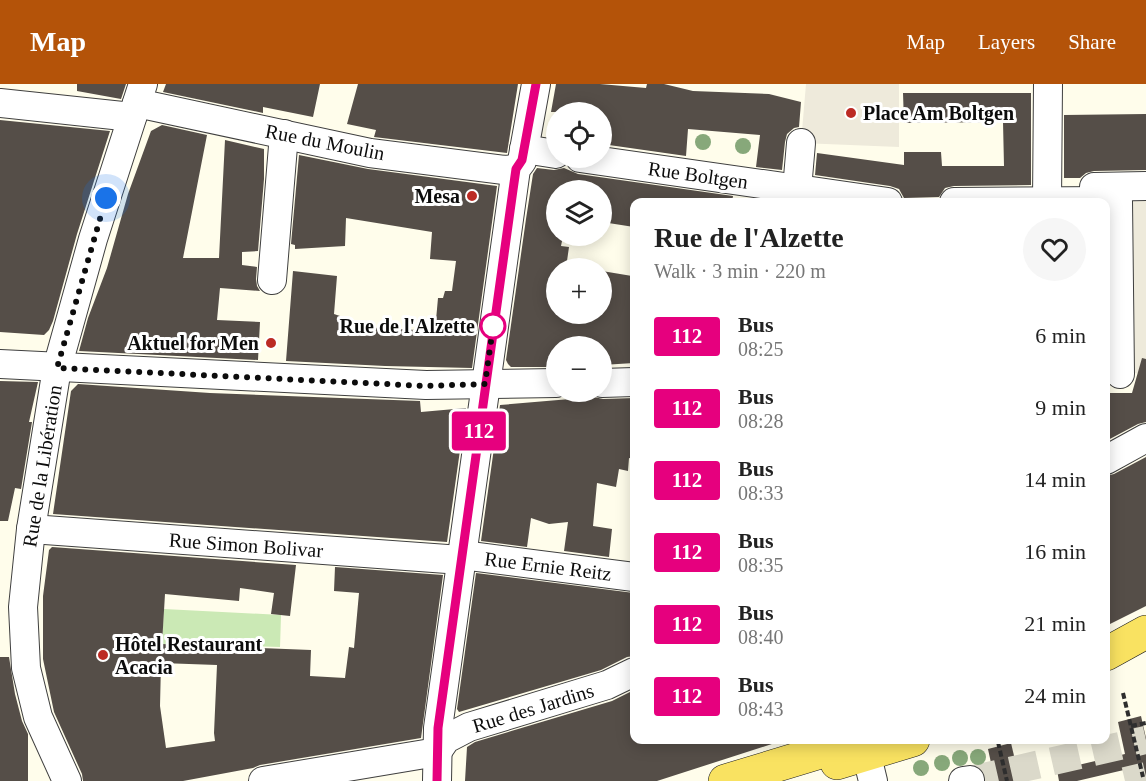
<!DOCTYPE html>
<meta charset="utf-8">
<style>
:root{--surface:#fff;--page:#f6f6f6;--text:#222;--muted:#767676;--accent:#b45309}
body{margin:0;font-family:Georgia,serif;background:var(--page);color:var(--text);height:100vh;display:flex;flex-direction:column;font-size:22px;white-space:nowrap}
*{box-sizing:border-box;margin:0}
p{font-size:20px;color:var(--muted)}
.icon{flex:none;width:33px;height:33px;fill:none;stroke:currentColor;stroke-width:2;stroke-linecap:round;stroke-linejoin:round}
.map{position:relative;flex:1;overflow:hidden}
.drawer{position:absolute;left:630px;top:114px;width:480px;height:546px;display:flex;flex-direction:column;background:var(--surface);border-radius:12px;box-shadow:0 3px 15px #0003}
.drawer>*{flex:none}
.badge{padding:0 12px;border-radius:4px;font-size:21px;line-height:39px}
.tools{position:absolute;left:546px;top:18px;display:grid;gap:12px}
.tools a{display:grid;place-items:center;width:66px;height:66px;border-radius:50%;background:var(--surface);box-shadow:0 3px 15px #0003;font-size:30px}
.you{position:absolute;width:30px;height:30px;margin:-15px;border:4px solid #fff;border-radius:50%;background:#1a73e8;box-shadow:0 0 0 9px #1a73e833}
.map>.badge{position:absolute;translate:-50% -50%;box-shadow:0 0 0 3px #fff}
.round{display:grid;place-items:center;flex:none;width:63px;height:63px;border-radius:32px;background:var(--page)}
.head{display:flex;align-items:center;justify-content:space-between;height:102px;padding:0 24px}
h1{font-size:28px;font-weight:700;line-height:45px}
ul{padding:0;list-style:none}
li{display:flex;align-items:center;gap:18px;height:72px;padding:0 24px}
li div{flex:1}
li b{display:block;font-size:22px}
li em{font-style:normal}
li .badge{min-width:66px;font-weight:700;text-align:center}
header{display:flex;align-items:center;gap:36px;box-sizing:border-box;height:84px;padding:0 30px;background:var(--accent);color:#fff}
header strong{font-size:28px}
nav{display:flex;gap:33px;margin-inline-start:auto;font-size:21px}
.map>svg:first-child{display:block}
.green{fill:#cbe9b5}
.plaza{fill:#eeeadb}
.building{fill:#554e48;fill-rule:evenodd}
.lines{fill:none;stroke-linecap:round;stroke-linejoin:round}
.minor-tunnel{stroke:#dbd9ca;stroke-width:28;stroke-dasharray:28 14;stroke-linecap:butt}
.minor-casing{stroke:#3f3f3f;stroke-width:30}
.major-casing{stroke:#1d1d1d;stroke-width:34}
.path{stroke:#2e2e2e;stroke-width:4;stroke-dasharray:6 3;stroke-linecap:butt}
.minor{stroke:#fff;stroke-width:28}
.major{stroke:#f9e261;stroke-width:33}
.tree{fill:#87a87a}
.line-casing{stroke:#fff;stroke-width:14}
.line{stroke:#e6007e;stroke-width:9}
.walk{stroke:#0c0c0c;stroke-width:6;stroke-dasharray:0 10.8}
.poi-dot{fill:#bc2b24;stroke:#fff;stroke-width:2}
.stop-dot{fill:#fff;stroke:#e6007e;stroke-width:3}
.labels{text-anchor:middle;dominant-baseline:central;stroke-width:6;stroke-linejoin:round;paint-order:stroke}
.poi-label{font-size:20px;font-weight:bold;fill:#0c0c0c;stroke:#fff;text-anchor:start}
.street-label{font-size:20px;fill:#0c0c0c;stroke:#fff}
.stop-label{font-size:20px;font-weight:bold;fill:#0c0c0c;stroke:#fff;text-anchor:end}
</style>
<header>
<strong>Map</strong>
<nav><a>Map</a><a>Layers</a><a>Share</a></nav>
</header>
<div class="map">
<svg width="1146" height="697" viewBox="0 0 1146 697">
<rect width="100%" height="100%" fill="#fffdeb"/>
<path class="green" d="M164 525 281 531 280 563 162 560Z"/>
<g class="plaza">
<path d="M806 0H899V63L801 59Z"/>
<path d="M1146 102V289L1106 290V118L1046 103Z"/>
</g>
<g class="building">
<path d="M77 0H126L121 15 77 7Z"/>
<path d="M166 0H320L313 33 263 23V29L163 8Z"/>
<path d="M358 0H518L507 69 374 53 376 46 347 40Z"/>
<path d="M556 0H600L646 4 647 0H664L693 7 769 10 801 18 799 43 794 44 787 50 785 58 782 86 756 83 760 51 688 45 686 72 602 60V28H551Z"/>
<path d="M903 9H1031V101L954 102 945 104 939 113 904 114 899 105 890 102 815 91 817 69 904 81V68H941L942 82H1004L1003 38 904 39Z"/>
<path d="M1146 30V86L1094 87 1086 89 1080 94H1064V31Z"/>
<path d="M0 36 110 47 77 150 53 237 49 246 44 251 0 248Z"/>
<path d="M162 41 207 51 183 174H219L225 56 264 65V95L258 167 242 168V181L257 183 256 195 257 202 260 207 220 204 217 236 260 238 258 276 79 267 88 234 107 184 128 110 151 47Z"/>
<path d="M299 71 368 85 497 102 472 284 385 282 286 277 293 187 337 192 334 230 343 233V242L435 247 438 214H443L445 207H452L456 177 430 175 432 148 346 134 345 162 295 165V161L291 160Z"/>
<path d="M537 84 554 86 564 84 578 90 733 112 732 118H634V143L602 138V106H556V152H563L561 162 569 163 566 184H556V230H602V187L632 192 631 222 634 223V279L602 281V262H556V283H511L508 280 506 276 526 135 533 90Z"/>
<path d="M1142 274 1146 275V338L1138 340 1106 357V309H1132Z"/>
<path d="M0 297 38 298 29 338H32L21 405 15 404 8 437H0Z"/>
<path d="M78 300 210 309 420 317 421 328 466 324 447 458 53 430 71 307Z"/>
<path d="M594 313 603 315 634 314V375L629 374 628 387 619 385 616 403 597 399 593 442 612 445 609 473 564 467 568 438 549 440 531 434 527 463 481 457 500 321Z"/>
<path d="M1146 373V522L1106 542V392L1114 390Z"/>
<path d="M52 463 296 481 290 532 271 530 274 509 240 504 239 517 165 510 162 560 311 566 310 592 345 594 349 563 354 564 359 509 334 507 335 483 443 491 421 654 260 681 253 684 183 697H83L82 690 54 628 43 575V512L49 466ZM161 579 217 581 214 649 215 657 166 664 160 622Z"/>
<path d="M476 489 634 509V572L627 573 601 586 459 628 457 625Z"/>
<path d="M0 573H9L15 610 22 637 28 650V697H0Z"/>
<path d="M634 606V656H777L778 658 657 697H465L467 663 475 658 612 617Z"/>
<path d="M1141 632 1146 654V697H1131L1128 685 1077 697H1059L1057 686 1125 670 1118 638Z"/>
<path d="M1011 659 1020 697H995L988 665Z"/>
</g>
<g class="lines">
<g class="minor-tunnel">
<path d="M970 696 1146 656"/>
<path d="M1125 697 1146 692"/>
</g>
<g class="minor-casing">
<g id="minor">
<path d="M0 19 132 33"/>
<path d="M137 19 370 69 504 86 516 85"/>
<path d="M524 65 556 70"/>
<path d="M580 74 888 118"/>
<path d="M1094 103 1146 102"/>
<path d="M797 105 801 59"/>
<path d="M954 118 1118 117 1120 290"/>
<path d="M1047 118 1048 0"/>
<path d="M272 196 284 50"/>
<path d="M0 280 426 301 556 299"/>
<path d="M602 299 634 298"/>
<path d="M1106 376 1146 354"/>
<path d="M31 445 461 476"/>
<path d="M462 471 634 493"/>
<path d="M863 656 873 697"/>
<path d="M437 668 446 655 469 643 607 601 634 588"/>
<path d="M67 697 38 633 26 584 23 523 31 445 57 284 93 155 143 0"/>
<path d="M263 697 437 668"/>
<path d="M437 697 438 644 516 85 522 77 536 0"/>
<path d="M963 697 970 696"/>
</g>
</g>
<g class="major-casing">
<g id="major">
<path d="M1106 570 1146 548"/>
<path d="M837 679 913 656"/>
<path d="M725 697 860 656"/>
</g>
</g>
<g class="path">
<path d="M1123 609 1143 693"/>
<path d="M1131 642 1146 639"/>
<path d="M998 658 1007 697"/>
</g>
<use href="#minor" class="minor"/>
<use href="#major" class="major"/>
</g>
<g class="tree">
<circle cx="703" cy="58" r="8"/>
<circle cx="743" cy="62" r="8"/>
<circle cx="978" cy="673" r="8"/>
<circle cx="960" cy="674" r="8"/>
<circle cx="942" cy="679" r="8"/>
<circle cx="921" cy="684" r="8"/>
</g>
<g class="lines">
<g class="line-casing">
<path id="line" d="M437 697 438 644 513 106 516 85 522 76 536 0"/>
</g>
<use href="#line" class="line"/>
<path class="walk" d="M106 114 57 284 426 302 485 300 494 236 493 242"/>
</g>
<g class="poi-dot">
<circle cx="851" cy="29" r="6"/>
<circle cx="472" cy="112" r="6"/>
<circle cx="271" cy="259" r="6"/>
<circle cx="103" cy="571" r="6"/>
</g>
<circle class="stop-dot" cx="493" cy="242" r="12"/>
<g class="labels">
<g class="poi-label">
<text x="863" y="29">Place Am Boltgen</text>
<text x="460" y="112" text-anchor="end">Mesa</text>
<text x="259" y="259" text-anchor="end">Aktuel for Men</text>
<text x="115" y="560">Hôtel Restaurant<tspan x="115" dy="23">Acacia</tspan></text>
</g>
<g class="street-label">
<text transform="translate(325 58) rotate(11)">Rue du Moulin</text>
<text transform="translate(698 91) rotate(8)">Rue Boltgen</text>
<text transform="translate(42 382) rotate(-81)">Rue de la Libération</text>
<text transform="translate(246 461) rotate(4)">Rue Simon Bolivar</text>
<text transform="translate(548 482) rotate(7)">Rue Ernie Reitz</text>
<text transform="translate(533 624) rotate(-17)">Rue des Jardins</text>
</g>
<g class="stop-label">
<text x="475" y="242">Rue de l'Alzette</text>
</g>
</g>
</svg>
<div class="tools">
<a><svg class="icon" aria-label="locate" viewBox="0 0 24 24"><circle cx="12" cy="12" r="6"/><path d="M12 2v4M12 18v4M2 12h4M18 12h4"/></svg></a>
<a><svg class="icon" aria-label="layers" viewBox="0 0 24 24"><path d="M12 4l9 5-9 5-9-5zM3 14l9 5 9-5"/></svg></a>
<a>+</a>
<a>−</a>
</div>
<div class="you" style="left:106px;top:114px"></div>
<b class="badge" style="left:479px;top:347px;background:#e6007e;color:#fff">112</b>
<section class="drawer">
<div class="head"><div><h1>Rue de l'Alzette</h1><p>Walk · 3 min · 220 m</p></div><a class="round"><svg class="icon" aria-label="heart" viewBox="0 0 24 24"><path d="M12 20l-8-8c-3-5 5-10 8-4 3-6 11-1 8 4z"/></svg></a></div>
<ul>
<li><span class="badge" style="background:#e6007e;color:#fff">112</span><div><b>Bus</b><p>08:25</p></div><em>6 min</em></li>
<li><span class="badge" style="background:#e6007e;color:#fff">112</span><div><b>Bus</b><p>08:28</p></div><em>9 min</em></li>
<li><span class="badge" style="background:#e6007e;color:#fff">112</span><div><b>Bus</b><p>08:33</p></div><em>14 min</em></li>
<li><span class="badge" style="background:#e6007e;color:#fff">112</span><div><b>Bus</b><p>08:35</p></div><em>16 min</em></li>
<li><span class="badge" style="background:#e6007e;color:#fff">112</span><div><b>Bus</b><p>08:40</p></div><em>21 min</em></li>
<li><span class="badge" style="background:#e6007e;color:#fff">112</span><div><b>Bus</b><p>08:43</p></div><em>24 min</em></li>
</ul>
</section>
</div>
